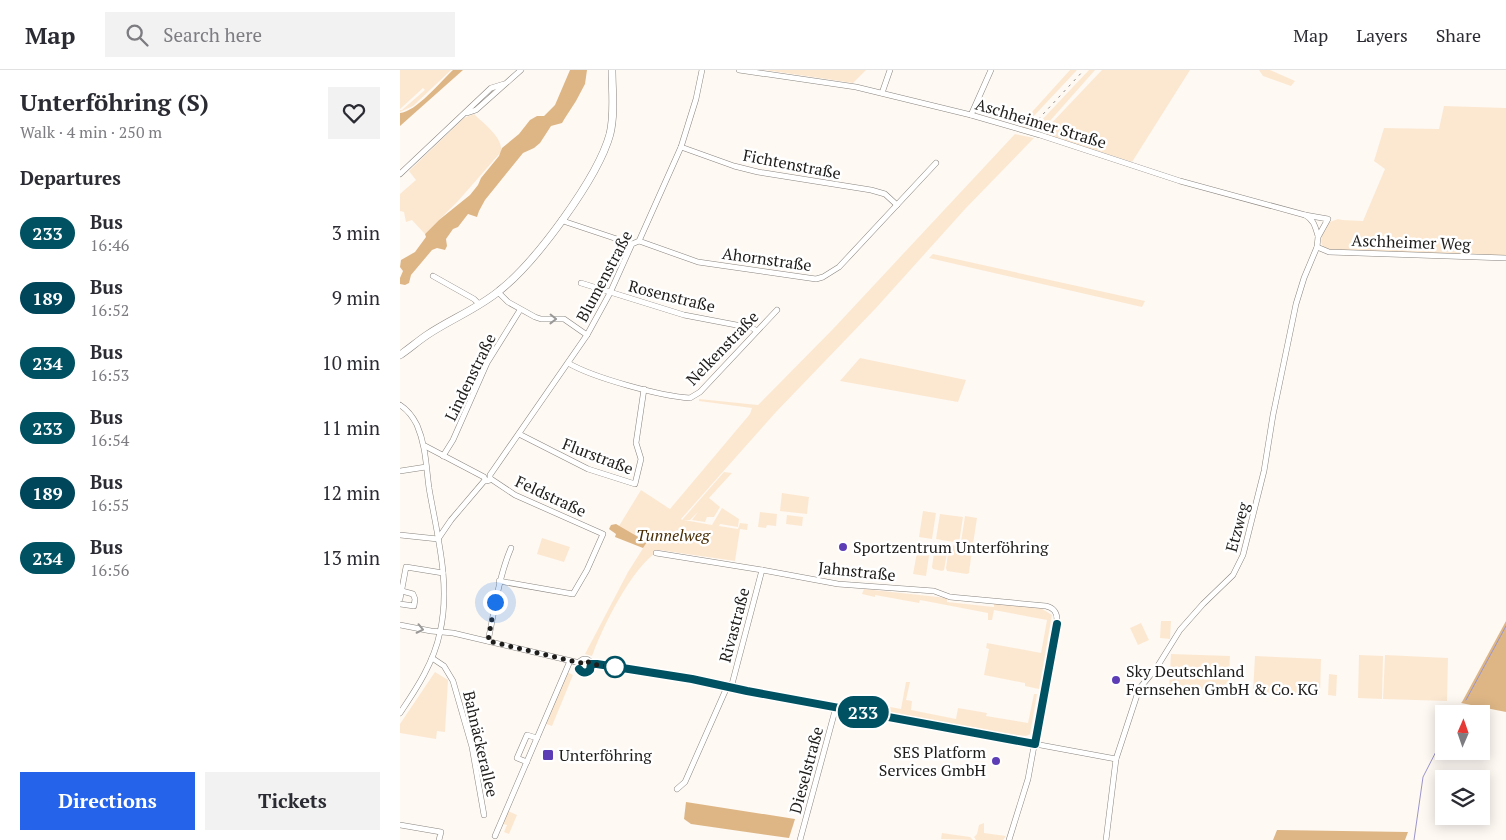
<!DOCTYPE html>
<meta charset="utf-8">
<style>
:root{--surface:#fff;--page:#f2f2f3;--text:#2b2b33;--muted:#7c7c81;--line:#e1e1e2;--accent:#2563eb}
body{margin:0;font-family:"PT Serif",serif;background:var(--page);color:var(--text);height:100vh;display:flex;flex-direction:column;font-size:19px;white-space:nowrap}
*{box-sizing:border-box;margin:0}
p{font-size:16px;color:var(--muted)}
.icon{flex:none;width:28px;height:28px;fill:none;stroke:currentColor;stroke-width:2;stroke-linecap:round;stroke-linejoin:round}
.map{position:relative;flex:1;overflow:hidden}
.sheet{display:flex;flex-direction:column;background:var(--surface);width:400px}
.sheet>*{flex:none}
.badge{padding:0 10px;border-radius:16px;font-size:18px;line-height:32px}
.needle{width:32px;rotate:2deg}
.fabs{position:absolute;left:1035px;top:635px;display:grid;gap:10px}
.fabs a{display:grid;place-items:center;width:55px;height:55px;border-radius:0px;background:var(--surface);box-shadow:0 2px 12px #0003;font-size:25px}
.you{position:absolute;width:25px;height:25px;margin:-12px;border:4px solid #fff;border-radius:50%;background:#1a73e8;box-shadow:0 0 0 8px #1a73e833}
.map>.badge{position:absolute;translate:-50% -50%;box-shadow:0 0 0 2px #fff}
h2{padding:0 20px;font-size:19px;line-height:45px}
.round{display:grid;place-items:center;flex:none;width:52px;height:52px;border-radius:0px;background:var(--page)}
.summary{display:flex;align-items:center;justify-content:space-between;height:85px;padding:0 20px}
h1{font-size:24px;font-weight:800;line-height:38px}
.cta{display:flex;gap:10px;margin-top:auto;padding:10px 20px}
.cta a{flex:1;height:58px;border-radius:0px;background:var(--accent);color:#fff;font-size:20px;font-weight:800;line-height:58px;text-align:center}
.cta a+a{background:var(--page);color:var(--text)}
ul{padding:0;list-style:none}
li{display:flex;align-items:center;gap:15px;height:65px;padding:0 20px}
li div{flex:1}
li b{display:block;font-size:19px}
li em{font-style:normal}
li .badge{min-width:55px;font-weight:700;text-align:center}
header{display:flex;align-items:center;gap:30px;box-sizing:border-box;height:70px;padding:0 25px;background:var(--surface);border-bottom:1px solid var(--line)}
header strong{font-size:24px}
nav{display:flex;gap:28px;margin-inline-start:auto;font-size:18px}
.search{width:350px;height:45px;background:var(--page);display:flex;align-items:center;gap:12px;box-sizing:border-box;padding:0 18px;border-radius:0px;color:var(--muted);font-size:19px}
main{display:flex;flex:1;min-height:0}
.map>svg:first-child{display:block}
.green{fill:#fce8d1}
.forest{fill:#deb686}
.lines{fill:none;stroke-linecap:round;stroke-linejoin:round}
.stream{stroke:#9b95cb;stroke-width:1}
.minor-casing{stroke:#89847f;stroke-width:6}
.secondary-casing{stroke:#89847f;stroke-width:8}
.minor{stroke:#fff;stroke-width:5}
.secondary{stroke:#fff;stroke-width:7}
.rail{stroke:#918d89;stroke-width:1;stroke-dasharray:2.5 5;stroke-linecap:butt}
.oneway{stroke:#9a9998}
.line-casing{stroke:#fff;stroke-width:11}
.line{stroke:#005262;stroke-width:8}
.walk{stroke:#1f1d1b;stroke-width:5;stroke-dasharray:0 9}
.poi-dot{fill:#5c3db5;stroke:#fff;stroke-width:2}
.stop-dot{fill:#fff;stroke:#005262;stroke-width:2.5}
.labels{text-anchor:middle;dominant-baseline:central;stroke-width:5;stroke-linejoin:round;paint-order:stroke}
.street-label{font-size:16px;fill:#1f1d1b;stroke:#fff}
.park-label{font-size:16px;font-style:italic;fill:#482d05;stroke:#fff}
.poi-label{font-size:16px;fill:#1f1d1b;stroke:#fff;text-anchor:start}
</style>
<header>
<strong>Map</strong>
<div class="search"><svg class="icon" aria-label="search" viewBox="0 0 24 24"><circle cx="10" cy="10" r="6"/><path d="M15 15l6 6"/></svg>Search here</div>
<nav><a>Map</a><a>Layers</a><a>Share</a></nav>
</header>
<main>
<section class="sheet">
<div class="summary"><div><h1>Unterföhring (S)</h1><p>Walk · 4 min · 250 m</p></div><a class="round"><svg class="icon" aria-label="heart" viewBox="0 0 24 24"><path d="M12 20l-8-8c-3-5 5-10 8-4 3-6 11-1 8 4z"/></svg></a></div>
<h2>Departures</h2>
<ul>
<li><span class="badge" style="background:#005262;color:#fff">233</span><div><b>Bus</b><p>16:46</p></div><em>3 min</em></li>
<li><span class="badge" style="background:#00465a;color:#fff">189</span><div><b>Bus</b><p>16:52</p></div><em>9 min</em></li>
<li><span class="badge" style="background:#005262;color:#fff">234</span><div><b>Bus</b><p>16:53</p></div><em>10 min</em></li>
<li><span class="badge" style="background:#005262;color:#fff">233</span><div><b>Bus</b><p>16:54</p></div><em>11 min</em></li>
<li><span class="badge" style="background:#00465a;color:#fff">189</span><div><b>Bus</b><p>16:55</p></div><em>12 min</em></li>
<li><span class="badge" style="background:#005262;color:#fff">234</span><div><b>Bus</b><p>16:56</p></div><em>13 min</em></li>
</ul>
<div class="cta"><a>Directions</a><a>Tickets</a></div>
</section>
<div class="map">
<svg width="1106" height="770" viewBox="0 0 1106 770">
<rect width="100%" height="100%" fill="#fef9f3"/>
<g class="green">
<path d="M0 0H51L13 36 0 42V40H2L25 20 23 18 0 39Z"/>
<path d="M365 0H466L453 13Z"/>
<path d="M670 0H677L631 49 629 53 634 56 639 53 689 0H695L641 61 622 57 623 52Z"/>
<path d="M702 0H790L732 92 645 64 646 59Z"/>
<path d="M859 0H870L895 11 891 16 863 6Z"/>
<path d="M1044 36 1106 38V186L926 180C917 173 923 161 927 153L938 149 942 150 963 151 985 99 974 91 984 58 1039 59Z"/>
<path d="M74 44C83 53 104 68 101 82L58 131 25 164 12 150 6 152 4 142 0 141V124L16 110 9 101 64 48Z"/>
<path d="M615 64 634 68 566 138 476 238 376 342 281 449 282 450 324 402 332 403 309 428 320 437 314 447H307L305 452 292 450 298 442 290 450H284L312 455 322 438 339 449 338 457 320 454 319 456 338 459 340 453 348 454 347 460 340 459 335 491 259 480C231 499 204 554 192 586L185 584 228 502 247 472 219 456 241 420 270 439 350 344 352 338 299 331V329L358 335 433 259Z"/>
<path d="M533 184 745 231 742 237 529 188Z"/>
<path d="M460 288 566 310 558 332 440 311Z"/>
<path d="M382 423 409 427 407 444 380 441Z"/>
<path d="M523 441 536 443 532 469 519 467Z"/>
<path d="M360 442 377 444 376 456 367 455 366 458 358 457Z"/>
<path d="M540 444 563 447 559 473 536 469Z"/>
<path d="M387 445 403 447 402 456 386 454Z"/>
<path d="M565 446 577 448 573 474 561 472Z"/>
<path d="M142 468 170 477 164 492 137 484Z"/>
<path d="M537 475 547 476 548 478 544 500 542 501 533 499 532 497 535 476Z"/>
<path d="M551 475 571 478 572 480 569 503 567 504 547 501 546 498 549 477Z"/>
<path d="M518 477 530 479 526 506 513 504Z"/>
<path d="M464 519 547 528V532L594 537V532L639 537 652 545 639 619 625 616V613L584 605 589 579 586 578 587 573 641 583 647 550 594 540 592 550H588V543L520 530 519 533 475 525V527L462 524Z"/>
<path d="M761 551H771L770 569 760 568Z"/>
<path d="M741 553 749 570 738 575 730 558Z"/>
<path d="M771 584 830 586 828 620 769 618Z"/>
<path d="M959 585 983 586 982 629 958 628Z"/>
<path d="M985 585 1048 588 1047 631 983 629Z"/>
<path d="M855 586 921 589 920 625 853 622Z"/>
<path d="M35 602 48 610 45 662 37 661 36 669 0 663V654Z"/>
<path d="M167 602 173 605 152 656 146 654Z"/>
<path d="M929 604 937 605 936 626 928 625Z"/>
<path d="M506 612H510L506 630 512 631 511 640 556 649 558 638 587 643 586 646 628 653 634 624H637L630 664 626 666 582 660 458 636V631L501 639Z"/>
<path d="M108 741 117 745 109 764 104 762 107 755 103 754Z"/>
<path d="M584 753V763L606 766 603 770H576L574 767 577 764 579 755Z"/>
<path d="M542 763 570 767 573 770 541 769Z"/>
</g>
<g class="forest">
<path d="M53 0H63L0 56V43C16 42 41 11 53 0Z"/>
<path d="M170 0H187L185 14 176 31 165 48 162 53 151 56 140 73 134 78 123 83 85 130 79 141 77 147 68 144 58 157 53 159 46 169 47 176 45 180 37 178 32 180 11 205 9 213 5 215 0 214V208L3 201 0 197 1 190 15 182 26 167 25 164 39 150 70 125 78 115 81 108 99 86 102 78 119 64 130 50 137 46H144L155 35Z"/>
<path d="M216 454 247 472 243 478 215 467 216 464 209 459 211 455Z"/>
<path d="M1106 551V642L1061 633 1062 632Z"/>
<path d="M286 732 395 749 389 768 291 754 284 749Z"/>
<path d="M877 760 1008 762 1005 770H873Z"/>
</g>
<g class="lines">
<g class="stream">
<path d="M1066 630 1106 556"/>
<path d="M1055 644 1057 641"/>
<path d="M1014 770 1023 707 1044 666"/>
</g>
<g class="minor-casing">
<g id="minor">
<path d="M339 0 456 17 571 45 640 65 780 111 905 145C914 150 915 156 918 166"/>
<path d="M482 23 490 0"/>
<path d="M67 43 76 40 121 0"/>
<path d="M571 45 591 0"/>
<path d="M281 77 334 96 358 102 471 120 485 124 497 135"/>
<path d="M0 104 91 18 104 14"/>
<path d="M162 149 166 152 232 174"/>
<path d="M239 171 298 192 416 209 423 207 439 197 536 93"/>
<path d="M917 177 929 182 1106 188"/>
<path d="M33 206 74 229 80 235"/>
<path d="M181 213 284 245 352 258 357 261"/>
<path d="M98 222 108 232 135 247 141 249H164L187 265"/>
<path d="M168 293C194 308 260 326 290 328L300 322 377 240"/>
<path d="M0 335C8 340 13 347 17 355 26 376 26 396 29 418 37 465 51 514 40 562 34 592 17 618 0 643"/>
<path d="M119 364 188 399 235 414 241 389 236 373 244 319"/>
<path d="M25 376 84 407 86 411 90 410V405L187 265 210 223 232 174 239 171 281 77 296 29 302 0"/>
<path d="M43 386 53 370 87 293 120 240"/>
<path d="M0 401 26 397"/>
<path d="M91 409 115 425 203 464 187 500 173 524 99 511"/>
<path d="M0 465 38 469 51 450 85 410"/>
<path d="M256 483 362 500 438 514 534 521 550 527 646 536C654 538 657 542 657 550L628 709 609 770"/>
<path d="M0 529 6 497 43 503"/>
<path d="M0 534 14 536 15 529 13 524 2 521"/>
<path d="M0 555 31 561 53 563 180 593"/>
<path d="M88 571C95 539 98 509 111 478"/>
<path d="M32 588 44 596 53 611 72 677 84 745"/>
<circle cx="185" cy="596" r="7"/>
<path d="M191 594 292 609 347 621 716 689"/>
<path d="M331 618 362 500"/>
<path d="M127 692 117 688 127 665 137 668"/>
<path d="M277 719 285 712 327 617"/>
<path d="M0 755 41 762 39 770"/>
<path d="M95 766 170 591"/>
<path d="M400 770 436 637"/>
<path d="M706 770 716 689 739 619 757 597 780 560 803 534 833 505 843 485 864 401 873 345 896 234 904 208 917 177 918 167 928 149 905 145"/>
</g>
</g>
<g class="secondary-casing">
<path id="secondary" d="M0 285C9 279 18 271 27 265 51 249 77 239 99 221 135 193 198 108 210 64 215 43 212 21 212 0"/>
</g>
<use href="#minor" class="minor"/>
<use href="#secondary" class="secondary"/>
<path class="rail" d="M633 55 684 0"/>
</g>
<defs><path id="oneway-chevron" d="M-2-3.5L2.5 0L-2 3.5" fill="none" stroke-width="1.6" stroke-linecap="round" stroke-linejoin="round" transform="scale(1.25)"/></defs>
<g class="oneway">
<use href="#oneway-chevron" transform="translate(153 249) rotate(1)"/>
<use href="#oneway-chevron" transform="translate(20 559) rotate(12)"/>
</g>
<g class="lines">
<g class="line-casing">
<path id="line" d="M179 599C182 603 186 604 190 600L191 594H197L292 609 347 621 635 674 657 554"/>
</g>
<use href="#line" class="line"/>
<path class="walk" d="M95 532 88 571 176 592 180 593 186 590 191 594 215 597"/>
</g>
<g class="poi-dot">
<circle cx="443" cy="477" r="5"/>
<circle cx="716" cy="610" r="5"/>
<rect x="142" y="679" width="12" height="12" rx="2.5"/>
<circle cx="596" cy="691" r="5"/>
</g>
<circle class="stop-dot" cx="215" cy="597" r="10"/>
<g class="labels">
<g class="street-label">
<text transform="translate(641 53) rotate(17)">Aschheimer Straße</text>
<text transform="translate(392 94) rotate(11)">Fichtenstraße</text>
<text transform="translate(1011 172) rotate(2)">Aschheimer Weg</text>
<text transform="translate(367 189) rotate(8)">Ahornstraße</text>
<text transform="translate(204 206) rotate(-62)">Blumenstraße</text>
<text transform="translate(272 226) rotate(14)">Rosenstraße</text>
<text transform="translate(322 278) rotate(-46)">Nelkenstraße</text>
<text transform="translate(70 307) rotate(-64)">Lindenstraße</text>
<text transform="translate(198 386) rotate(21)">Flurstraße</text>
<text transform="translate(151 426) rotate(25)">Feldstraße</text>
<text transform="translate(837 457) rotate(-75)">Etzweg</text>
<text transform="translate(457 501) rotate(6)">Jahnstraße</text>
<text transform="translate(334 555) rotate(-75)">Rivastraße</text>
<text transform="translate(81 674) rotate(77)">Bahnäckerallee</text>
<text transform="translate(406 700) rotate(-75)">Dieselstraße</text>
</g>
<g class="park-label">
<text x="273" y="465">Tunnelweg</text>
</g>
<g class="poi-label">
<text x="453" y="477">Sportzentrum Unterföhring</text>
<text x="726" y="601">Sky Deutschland<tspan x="726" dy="18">Fernsehen GmbH &amp; Co. KG</tspan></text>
<text x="586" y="682" text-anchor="end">SES Platform<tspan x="586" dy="18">Services GmbH</tspan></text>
<text x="159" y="685">Unterföhring</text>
</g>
</g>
</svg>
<div class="fabs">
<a><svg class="needle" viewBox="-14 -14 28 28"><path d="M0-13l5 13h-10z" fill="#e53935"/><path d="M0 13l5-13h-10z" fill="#7c7c81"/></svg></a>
<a><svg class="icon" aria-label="layers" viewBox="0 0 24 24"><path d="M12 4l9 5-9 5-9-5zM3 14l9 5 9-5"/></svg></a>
</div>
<div class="you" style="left:95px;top:532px"></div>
<b class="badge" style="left:463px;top:642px;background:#005262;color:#fff">233</b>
</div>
</main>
